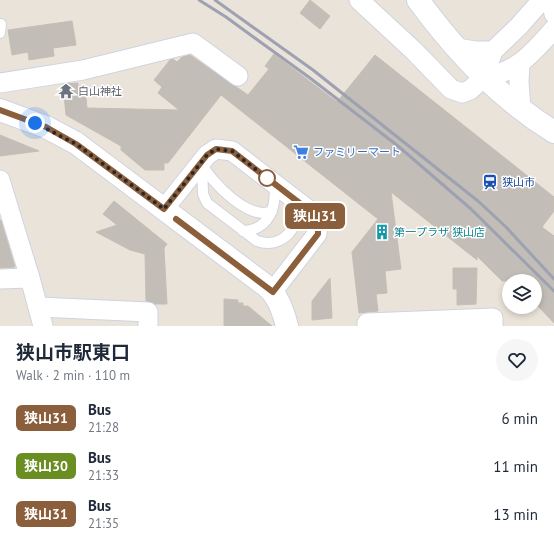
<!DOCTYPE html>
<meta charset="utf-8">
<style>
:root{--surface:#fff;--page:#f6f6f7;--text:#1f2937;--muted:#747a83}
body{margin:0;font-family:"PT Sans","Noto Sans JP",sans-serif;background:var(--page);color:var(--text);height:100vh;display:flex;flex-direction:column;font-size:15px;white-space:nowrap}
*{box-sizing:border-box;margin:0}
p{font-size:13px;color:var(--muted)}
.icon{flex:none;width:22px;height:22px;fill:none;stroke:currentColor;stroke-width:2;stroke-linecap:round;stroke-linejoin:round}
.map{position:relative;height:326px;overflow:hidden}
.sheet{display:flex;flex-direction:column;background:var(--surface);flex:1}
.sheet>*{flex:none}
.badge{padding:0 8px;border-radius:6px;font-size:14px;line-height:26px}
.controls{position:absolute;left:502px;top:274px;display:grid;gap:8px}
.controls a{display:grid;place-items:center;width:40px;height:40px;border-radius:50%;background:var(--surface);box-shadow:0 2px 6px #0003;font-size:20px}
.you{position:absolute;width:20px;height:20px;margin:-10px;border:3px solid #fff;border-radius:50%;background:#1a73e8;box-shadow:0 0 0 6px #1a73e833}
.map>.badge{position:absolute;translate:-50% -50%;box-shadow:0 0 0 2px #fff}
.round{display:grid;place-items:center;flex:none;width:42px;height:42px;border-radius:21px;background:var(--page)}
.head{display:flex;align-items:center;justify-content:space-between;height:68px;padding:0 16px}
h1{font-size:19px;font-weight:700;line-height:30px}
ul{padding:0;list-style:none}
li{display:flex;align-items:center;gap:12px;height:48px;padding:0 16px}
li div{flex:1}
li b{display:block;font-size:15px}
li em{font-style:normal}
li .badge{min-width:44px;font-weight:700;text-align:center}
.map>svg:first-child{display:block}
.building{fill:#c2bdb7;stroke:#c5beb4}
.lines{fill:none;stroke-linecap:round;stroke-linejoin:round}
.lane-casing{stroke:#cfd3e1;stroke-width:12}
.street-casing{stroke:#cfd3e1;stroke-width:21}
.secondary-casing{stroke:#cfd3e1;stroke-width:24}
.lane{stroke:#fff;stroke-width:10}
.street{stroke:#fff;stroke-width:19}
.secondary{stroke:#fff;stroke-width:22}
.rail{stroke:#9da1b2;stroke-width:3}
.line-casing{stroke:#fff;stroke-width:9}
.line{stroke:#8b5e3c;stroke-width:6}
.walk{stroke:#282828;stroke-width:4;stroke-dasharray:0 7.2}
.stop-dot{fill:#fff;stroke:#8b5e3c;stroke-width:2}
.labels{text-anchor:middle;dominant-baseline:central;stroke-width:3;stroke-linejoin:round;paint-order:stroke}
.worship-label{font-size:11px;fill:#5b616d;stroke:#fff;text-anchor:start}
.shop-label{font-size:11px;fill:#366cbe;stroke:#fff;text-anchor:start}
.transit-label{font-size:11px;fill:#164399;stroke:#fff;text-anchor:start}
.culture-label{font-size:11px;fill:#0d838f;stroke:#fff;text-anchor:start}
</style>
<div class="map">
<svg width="554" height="326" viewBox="0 0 554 326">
<rect width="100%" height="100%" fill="#eae3da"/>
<g class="building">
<path d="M310 0 330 16 320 29 300 13Z"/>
<path d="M72 21 76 45 53 48 54 56 29 60 28 52 12 55 8 30Z"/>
<path d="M274 54 337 102 375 55 554 197V211L542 227 554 236V323L535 303V281H502L477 256V260L391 192 401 269 385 271 387 293 376 294 378 311 359 313 352 252 378 219 221 95 168 163H164V170H145L121 150V146L66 115 63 84 78 83V86H85L87 108 179 110 158 93 162 87 154 80 170 60 173 59 177 62 182 57 190 55 248 95 269 69 265 66Z"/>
<path d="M0 135 39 151 0 156Z"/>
<path d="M114 201 167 244 164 248 167 304H155L146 301 145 254 130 250 96 232 117 225 103 214Z"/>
<path d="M0 220H1L15 267 0 268Z"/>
<path d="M453 268H477L476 304 457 305V289H453Z"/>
<path d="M330 278 332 318 312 320V301Z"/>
<path d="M224 299 238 300V303H243V306H248L272 326H224Z"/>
</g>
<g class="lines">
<g class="lane-casing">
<g id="lane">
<path d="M0 33 1 24"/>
<path d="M202 164 203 194 207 203 257 241C282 250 303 226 296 201"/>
<path d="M203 165C211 183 251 222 272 211"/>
<path d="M243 231C270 230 277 206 274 183"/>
</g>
</g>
<g class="street-casing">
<g id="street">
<path d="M359 0 413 50 451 89 462 93 470 90 484 77 493 51 519 26 542 0"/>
<path d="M551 0 554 14"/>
<path d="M456 48 475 51H493"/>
<path d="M520 64 519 82 521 109"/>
<path d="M484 77C518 72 532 53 554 29"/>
<path d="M0 83 83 70 193 43 238 76"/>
<path d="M0 180 30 278 43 326"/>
<path d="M164 209 207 155 216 149 232 151 306 208 318 222 317 234 273 291"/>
<path d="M0 279 30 278"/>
<path d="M39 307 148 312V326"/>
<path d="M367 326V323L493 318V326"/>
</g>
</g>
<g class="secondary-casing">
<g id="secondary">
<path d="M418 0C456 52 499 98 554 132"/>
<path d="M0 110 46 127 76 143 265 285C278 295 283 311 287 326"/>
</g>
</g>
<use href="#lane" class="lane"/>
<use href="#street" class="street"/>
<use href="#secondary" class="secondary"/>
<g class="rail">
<path d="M199 0 226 17 310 78 398 146 471 209 554 291"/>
<path d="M215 0 313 70 478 201 506 227 554 279"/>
</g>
</g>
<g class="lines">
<g class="line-casing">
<path id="line" d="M0 110 46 127 76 144 164 209 207 155 216 149 232 151 306 208 318 222V234L273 292 176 219"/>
</g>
<use href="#line" class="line"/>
<path class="walk" d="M35 123 76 144 164 209 207 155 216 149 232 151 267 178"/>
</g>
<defs>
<g id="temple-bare" transform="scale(1.2)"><path d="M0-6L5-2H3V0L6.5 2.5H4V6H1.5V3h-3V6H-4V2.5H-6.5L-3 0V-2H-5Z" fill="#6b7280" stroke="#fff" stroke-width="2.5" paint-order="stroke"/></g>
<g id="supermarket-bare" transform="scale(1.2)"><path d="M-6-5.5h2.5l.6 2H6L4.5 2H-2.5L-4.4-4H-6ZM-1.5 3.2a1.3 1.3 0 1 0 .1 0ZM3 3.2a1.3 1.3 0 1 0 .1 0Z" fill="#3f7fe0" stroke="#fff" stroke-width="2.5" paint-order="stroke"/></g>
<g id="station-bare" transform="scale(1.2)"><path d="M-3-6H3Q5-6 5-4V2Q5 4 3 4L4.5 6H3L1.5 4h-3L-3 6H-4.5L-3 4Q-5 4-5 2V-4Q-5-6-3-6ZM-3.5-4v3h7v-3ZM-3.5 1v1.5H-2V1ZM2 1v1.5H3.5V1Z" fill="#1a4fb4" stroke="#fff" stroke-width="2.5" paint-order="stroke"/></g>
<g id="building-bare" transform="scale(1.2)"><path d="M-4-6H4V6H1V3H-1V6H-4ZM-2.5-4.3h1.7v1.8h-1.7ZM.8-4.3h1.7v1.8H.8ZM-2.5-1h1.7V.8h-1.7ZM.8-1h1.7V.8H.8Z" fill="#0f9aa8" stroke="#fff" stroke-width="2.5" paint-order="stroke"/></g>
</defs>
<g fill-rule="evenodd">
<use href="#temple-bare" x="66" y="91"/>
<use href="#supermarket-bare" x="301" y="152"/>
<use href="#station-bare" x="490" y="182"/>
<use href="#building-bare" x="382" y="232"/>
</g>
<circle class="stop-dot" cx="267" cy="178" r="8"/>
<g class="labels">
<g class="worship-label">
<text x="78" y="91">白山神社</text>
</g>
<g class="shop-label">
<text x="313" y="152">ファミリーマート</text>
</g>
<g class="transit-label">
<text x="502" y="182">狭山市</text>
</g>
<g class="culture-label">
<text x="394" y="232">第一プラザ 狭山店</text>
</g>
</g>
</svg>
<div class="controls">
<a><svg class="icon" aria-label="layers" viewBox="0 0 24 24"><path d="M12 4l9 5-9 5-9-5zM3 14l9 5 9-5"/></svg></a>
</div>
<div class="you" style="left:35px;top:123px"></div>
<b class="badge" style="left:315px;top:216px;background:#8b5e3c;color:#fff">狭山31</b>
</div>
<section class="sheet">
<div class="head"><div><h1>狭山市駅東口</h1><p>Walk · 2 min · 110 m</p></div><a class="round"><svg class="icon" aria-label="heart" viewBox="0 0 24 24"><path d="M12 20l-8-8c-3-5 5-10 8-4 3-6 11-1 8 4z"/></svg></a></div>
<ul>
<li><span class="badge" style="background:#8b5e3c;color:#fff">狭山31</span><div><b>Bus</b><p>21:28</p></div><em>6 min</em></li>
<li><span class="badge" style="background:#6b8e23;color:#fff">狭山30</span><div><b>Bus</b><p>21:33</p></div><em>11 min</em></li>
<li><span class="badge" style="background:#8b5e3c;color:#fff">狭山31</span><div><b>Bus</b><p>21:35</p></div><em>13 min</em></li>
</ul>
</section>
